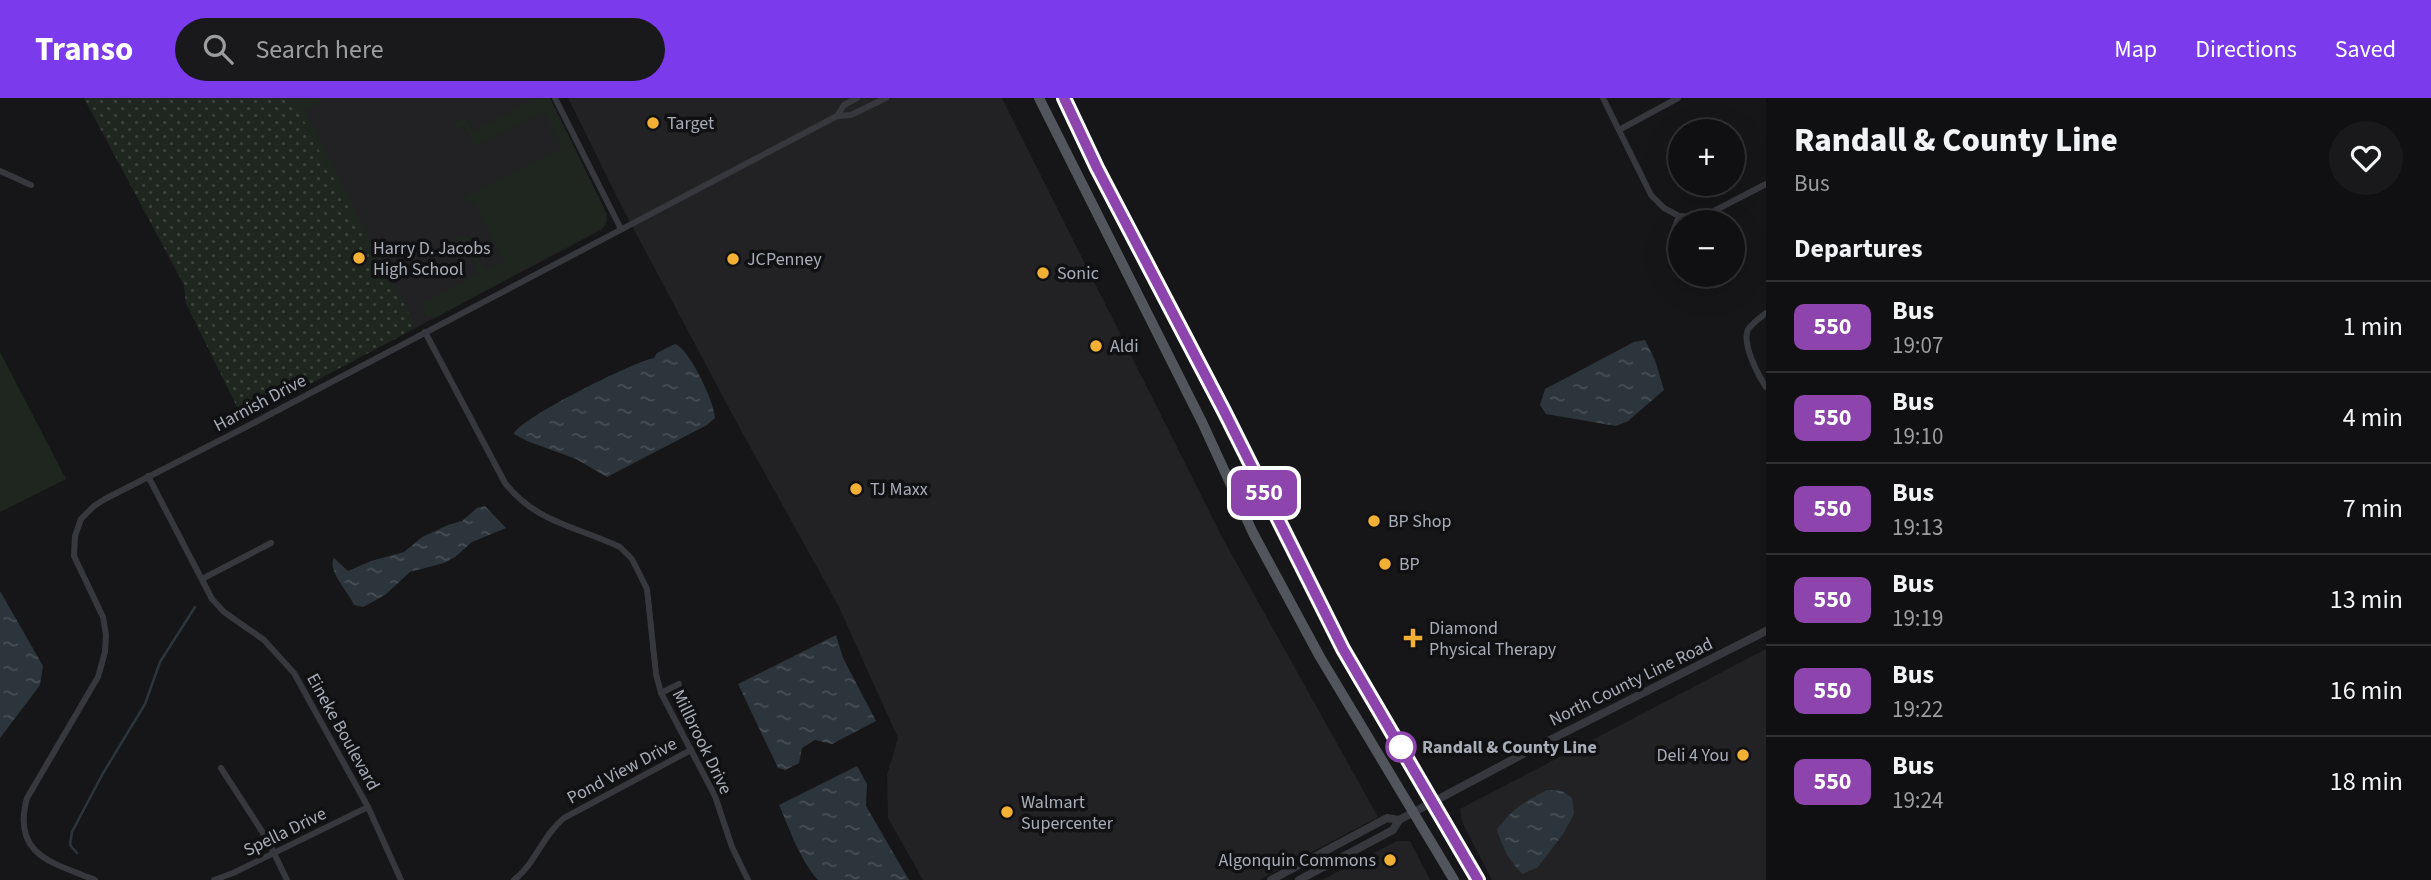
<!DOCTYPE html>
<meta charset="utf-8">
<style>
:root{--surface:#101012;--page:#19191b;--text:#f1f3f6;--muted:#9c9d9f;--line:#303032;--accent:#7c3aed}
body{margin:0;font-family:"Source Sans 3",sans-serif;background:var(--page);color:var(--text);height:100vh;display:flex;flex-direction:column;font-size:26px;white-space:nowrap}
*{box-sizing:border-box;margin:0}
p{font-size:23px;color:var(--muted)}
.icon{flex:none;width:38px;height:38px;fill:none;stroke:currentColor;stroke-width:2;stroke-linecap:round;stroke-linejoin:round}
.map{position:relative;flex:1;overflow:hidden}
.side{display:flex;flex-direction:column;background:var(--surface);width:665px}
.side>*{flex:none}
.badge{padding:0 14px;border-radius:10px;font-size:24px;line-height:46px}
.controls{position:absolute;left:1668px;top:21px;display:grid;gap:14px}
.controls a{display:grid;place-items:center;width:77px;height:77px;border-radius:50%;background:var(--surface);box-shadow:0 7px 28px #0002,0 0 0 2px var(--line);font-size:35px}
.map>.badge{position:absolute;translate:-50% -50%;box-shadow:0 0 0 4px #fff}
h2{padding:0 28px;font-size:26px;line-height:63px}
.round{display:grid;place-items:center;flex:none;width:74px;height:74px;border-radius:37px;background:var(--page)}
.head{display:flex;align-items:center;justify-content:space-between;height:119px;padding:0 28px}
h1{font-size:33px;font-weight:800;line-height:52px}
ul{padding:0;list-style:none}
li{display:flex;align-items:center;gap:21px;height:91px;padding:0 28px;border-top:2px solid var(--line)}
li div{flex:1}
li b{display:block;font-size:26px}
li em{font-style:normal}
li .badge{min-width:77px;font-weight:700;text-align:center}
header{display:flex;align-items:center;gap:42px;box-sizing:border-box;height:98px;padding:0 35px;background:var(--accent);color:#fff}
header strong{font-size:33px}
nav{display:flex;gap:38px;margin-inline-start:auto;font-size:24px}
.search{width:490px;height:63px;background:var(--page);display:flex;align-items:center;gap:18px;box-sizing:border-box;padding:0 24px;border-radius:38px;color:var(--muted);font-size:26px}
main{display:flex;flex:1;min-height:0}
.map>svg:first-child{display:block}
.built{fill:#222225}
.green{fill:#1e261f}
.park{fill:url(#park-dots)}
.water{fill:url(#water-ripples)}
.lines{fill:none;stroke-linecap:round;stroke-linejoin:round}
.stream{stroke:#2c353c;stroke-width:2.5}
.minor{stroke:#37383d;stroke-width:6}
.tertiary{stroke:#37383d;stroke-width:8}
.primary{stroke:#53555c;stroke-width:10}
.line-casing{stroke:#fff;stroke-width:16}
.line{stroke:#8e44ad;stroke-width:10}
.poi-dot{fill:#f2b134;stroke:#111113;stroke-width:2.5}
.stop-dot{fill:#fff;stroke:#8e44ad;stroke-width:3.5}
.labels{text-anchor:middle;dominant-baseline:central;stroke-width:7;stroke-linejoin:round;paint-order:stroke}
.poi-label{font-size:18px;fill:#a8adb8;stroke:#111113;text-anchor:start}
.street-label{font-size:18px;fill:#a8adb8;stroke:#111113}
.stop-label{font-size:18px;font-weight:bold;fill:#a8adb8;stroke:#111113;text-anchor:start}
</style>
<header>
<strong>Transo</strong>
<div class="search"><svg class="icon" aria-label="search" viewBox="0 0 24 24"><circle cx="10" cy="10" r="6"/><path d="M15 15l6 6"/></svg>Search here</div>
<nav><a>Map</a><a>Directions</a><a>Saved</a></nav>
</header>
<main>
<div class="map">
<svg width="1766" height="782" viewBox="0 0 1766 782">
<defs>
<pattern id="park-dots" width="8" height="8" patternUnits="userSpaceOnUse" patternTransform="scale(1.75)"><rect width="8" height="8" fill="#1e261f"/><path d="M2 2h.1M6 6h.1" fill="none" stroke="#3c433d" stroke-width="1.8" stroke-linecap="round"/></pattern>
<pattern id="water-ripples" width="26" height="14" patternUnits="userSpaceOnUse" patternTransform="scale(1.75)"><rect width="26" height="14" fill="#2c353c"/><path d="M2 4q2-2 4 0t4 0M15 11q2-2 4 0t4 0" fill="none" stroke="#485056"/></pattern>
</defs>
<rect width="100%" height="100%" fill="#161618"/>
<g class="built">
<path d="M84 0H550L604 110 607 123 601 132 243 321 186 205 184 187Z"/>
<path d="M568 0H1002L1222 439 1378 719 1259 782H923L888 720 887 677 898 640 838 507 738 327 622 109Z"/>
<path d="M1766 551V782H1492L1463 726 1460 711Z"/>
<path d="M1397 743H1410L1430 782H1322Z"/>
</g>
<g class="green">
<path d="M292 0H325L304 12 389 177 385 179Z"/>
<path d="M535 0H550L607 117 605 128 435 220H428L419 207 478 176 475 172 478 170 472 158 469 159 466 153 461 155 454 142 466 136 485 173 504 163 472 102 466 104 464 99 562 50 543 14 475 49 464 28 457 31 454 25 465 19 473 33Z"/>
<path d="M0 254 66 381 0 414Z"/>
</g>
<path class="park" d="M84 0H292L384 178 389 177 411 219 412 225 410 233 243 321 186 205 184 187Z"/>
<g class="water">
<path d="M1645 242 1655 262 1664 292 1628 323 1616 328 1546 316 1540 307 1545 291 1634 244Z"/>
<path d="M675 246C689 250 715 305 715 320L707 327 607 379 576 361 527 343 514 336C518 321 635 263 654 260L657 255Z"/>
<path d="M485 408 506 430 472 444 455 459 444 465 410 474 385 497 363 509 354 507C348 493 327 473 334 460L348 473 371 463 404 454 422 439 448 427 462 423 477 410Z"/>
<path d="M0 493 43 568 40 587 0 640Z"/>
<path d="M836 537 843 560 876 623 832 646 815 642 802 650 799 665 785 672 778 670 738 586Z"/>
<path d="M857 668 867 686 866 708 909 782H818C800 762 790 732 779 707Z"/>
<path d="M1547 692 1562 693 1572 700 1574 716 1563 736 1538 769 1523 776C1509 764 1503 750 1497 732 1510 712 1526 703 1547 692Z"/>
</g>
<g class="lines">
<path class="stream" d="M77 755 70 747 72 734 102 677 145 606 160 564 195 509"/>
<g class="minor">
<path d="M555 0 621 131"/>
<path d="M1603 0 1651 97 1664 110 1679 118 1693 119 1712 114 1766 86"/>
<path d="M837 18 844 7 857 0"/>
<path d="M1619 32 1678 0"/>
<path d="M0 73 31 87"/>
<path d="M1673 134 1679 118"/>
<path d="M1766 215C1761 219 1753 225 1749 230 1740 243 1758 277 1766 289"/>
<path d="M425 234 505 385C535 424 578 429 620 449L632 461 647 491 656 576 661 595 715 698 732 749 748 782"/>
<path d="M148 378 212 501 224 514 264 542 294 575 368 709 401 782"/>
<path d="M202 481 271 445"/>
<path d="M661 595 679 586"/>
<path d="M221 670 267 741 287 782"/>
<path d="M95 782C54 765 11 758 27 700L98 579 105 554 106 537 103 519 74 458 75 438 81 421 94 408 105 401 244 330 837 18 851 17 886 0"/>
<path d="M214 782 233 775 368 709"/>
<path d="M514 782C535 766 543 737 564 720L691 652"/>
</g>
<g class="tertiary">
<path d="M1271 782 1387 720 1399 722 1540 647 1766 533"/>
<path d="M1299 782 1393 732 1399 722"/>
</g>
<g class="primary">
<path d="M1039 0 1202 324 1253 435 1320 559 1454 782"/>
<path d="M1064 0 1097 70 1224 313 1343 551 1478 782"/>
</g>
</g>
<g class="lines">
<g class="line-casing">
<path id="line" d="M1064 0 1097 70 1224 313 1343 551 1478 782"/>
</g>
<use href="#line" class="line"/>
</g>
<g class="poi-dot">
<circle cx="653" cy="25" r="7"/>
<circle cx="359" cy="160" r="7"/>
<circle cx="733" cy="161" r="7"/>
<circle cx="1043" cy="175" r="7"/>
<circle cx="1096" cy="248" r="7"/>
<circle cx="856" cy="391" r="7"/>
<circle cx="1374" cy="423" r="7"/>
<circle cx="1385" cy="466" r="7"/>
<path d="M1409.5 529.5h7v7h7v7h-7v7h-7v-7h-7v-7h7z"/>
<circle cx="1743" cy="657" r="7"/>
<circle cx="1007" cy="714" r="7"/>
<circle cx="1390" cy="762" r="7"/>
</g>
<circle class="stop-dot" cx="1401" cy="649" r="14"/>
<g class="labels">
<g class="poi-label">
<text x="667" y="25">Target</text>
<text x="373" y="150">Harry D. Jacobs<tspan x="373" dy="21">High School</tspan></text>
<text x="747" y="161">JCPenney</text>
<text x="1057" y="175">Sonic</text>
<text x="1110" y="248">Aldi</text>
<text x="870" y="391">TJ Maxx</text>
<text x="1388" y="423">BP Shop</text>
<text x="1399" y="466">BP</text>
<text x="1429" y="530">Diamond<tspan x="1429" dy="21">Physical Therapy</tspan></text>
<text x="1729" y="657" text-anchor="end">Deli 4 You</text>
<text x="1021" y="704">Walmart<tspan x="1021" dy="21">Supercenter</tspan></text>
<text x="1376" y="762" text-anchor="end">Algonquin Commons</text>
</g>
<g class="street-label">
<text transform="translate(260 305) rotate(-28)">Harnish Drive</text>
<text transform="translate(1631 584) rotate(-26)">North County Line Road</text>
<text transform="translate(343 634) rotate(61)">Eineke Boulevard</text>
<text transform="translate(702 644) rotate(64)">Millbrook Drive</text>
<text transform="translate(622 673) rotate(-28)">Pond View Drive</text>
<text transform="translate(285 734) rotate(-26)">Spella Drive</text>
</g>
<g class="stop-label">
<text x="1422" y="649">Randall &amp; County Line</text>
</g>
</g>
</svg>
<div class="controls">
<a>+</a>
<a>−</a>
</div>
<b class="badge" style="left:1264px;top:395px;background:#8e44ad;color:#fff">550</b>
</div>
<section class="side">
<div class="head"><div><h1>Randall &amp; County Line</h1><p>Bus</p></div><a class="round"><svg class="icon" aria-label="heart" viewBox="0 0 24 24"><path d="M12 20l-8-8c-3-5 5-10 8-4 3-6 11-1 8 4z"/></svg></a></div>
<h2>Departures</h2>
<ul>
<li><span class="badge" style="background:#8e44ad;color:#fff">550</span><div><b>Bus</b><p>19:07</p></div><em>1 min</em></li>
<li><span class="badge" style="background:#8e44ad;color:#fff">550</span><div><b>Bus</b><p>19:10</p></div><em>4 min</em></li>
<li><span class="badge" style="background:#8e44ad;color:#fff">550</span><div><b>Bus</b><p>19:13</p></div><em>7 min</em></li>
<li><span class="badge" style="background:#8e44ad;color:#fff">550</span><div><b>Bus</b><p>19:19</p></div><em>13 min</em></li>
<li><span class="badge" style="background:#8e44ad;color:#fff">550</span><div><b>Bus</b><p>19:22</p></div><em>16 min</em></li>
<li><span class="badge" style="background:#8e44ad;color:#fff">550</span><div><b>Bus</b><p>19:24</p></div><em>18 min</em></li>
</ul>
</section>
</main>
